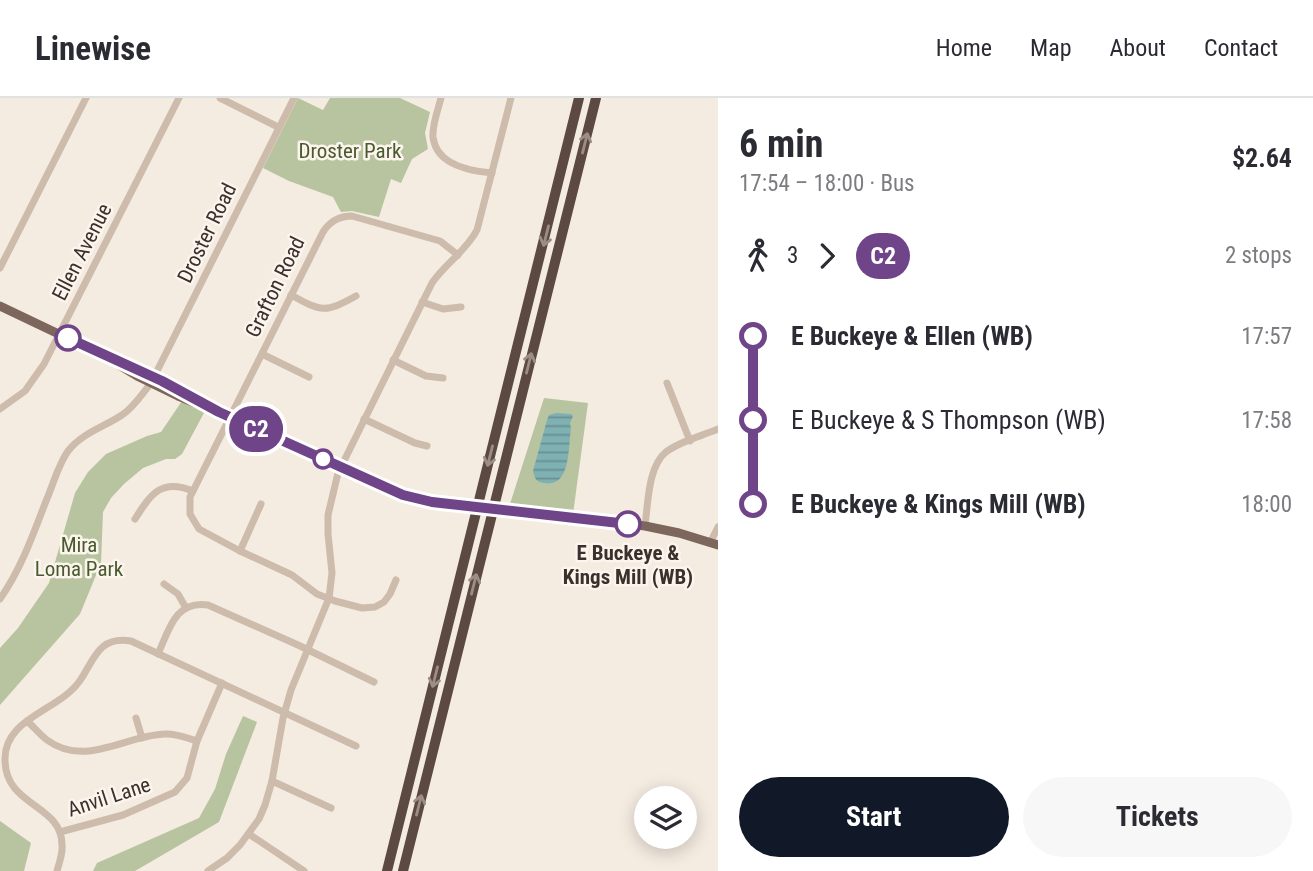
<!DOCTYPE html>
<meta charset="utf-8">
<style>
:root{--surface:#fff;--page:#f7f7f7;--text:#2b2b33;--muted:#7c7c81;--line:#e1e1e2;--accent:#111827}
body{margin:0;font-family:"Roboto Condensed",sans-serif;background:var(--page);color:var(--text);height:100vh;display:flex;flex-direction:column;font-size:26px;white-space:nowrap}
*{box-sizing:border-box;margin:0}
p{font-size:23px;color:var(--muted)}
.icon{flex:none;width:38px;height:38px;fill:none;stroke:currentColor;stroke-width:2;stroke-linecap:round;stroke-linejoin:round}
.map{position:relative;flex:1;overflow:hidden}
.sheet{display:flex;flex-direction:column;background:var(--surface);width:595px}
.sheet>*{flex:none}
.badge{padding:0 14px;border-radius:23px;font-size:24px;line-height:46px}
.tools{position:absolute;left:634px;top:688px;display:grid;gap:14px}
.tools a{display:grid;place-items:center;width:63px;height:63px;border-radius:50%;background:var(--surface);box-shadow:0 4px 18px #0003;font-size:35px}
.map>.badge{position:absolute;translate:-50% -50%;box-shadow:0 0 0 4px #fff}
.legs{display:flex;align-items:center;gap:10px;height:77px;padding:0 21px;font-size:23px}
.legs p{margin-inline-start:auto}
.overview{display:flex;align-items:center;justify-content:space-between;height:119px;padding:0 21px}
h1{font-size:38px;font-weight:700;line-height:52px}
.cta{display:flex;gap:14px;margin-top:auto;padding:14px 21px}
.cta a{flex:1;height:80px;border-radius:42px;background:var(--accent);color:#fff;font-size:28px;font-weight:700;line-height:80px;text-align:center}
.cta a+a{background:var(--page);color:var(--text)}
ul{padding:0 21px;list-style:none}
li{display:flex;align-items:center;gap:24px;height:84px;font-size:26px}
li i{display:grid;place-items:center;width:10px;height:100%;margin:0 9px;background:currentColor}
li i::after{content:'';width:18px;height:18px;margin:-9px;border:5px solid;border-radius:50%;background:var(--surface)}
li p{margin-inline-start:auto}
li:first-child i{background:linear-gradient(#0000 50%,currentColor 0)}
li:last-child i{background:linear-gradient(currentColor 50%,#0000 0)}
header{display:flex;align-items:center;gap:42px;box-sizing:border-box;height:98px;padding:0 35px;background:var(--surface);border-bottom:2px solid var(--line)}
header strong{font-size:33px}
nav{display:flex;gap:38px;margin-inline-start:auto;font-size:24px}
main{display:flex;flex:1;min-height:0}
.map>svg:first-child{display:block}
.green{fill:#b8c4a0}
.water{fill:url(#water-rules)}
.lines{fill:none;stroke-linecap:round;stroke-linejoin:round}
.minor{stroke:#cdbbac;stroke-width:7}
.major{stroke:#7d675c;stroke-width:9}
.highway{stroke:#5c4a42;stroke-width:10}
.major-bridge{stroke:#7d675c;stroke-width:9}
.oneway{stroke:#9c8e87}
.line-1-casing{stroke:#fff;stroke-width:16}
.line-1{stroke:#704489;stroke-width:10}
.stop-1-dot{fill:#fff;stroke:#704489;stroke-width:3.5}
.labels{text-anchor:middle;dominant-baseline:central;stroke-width:5;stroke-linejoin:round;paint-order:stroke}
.park-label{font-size:21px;fill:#4a5a2e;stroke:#fbf5ee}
.street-label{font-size:21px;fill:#3b302b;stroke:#fbf5ee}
.stop-label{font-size:21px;font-weight:bold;fill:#3b302b;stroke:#fbf5ee}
</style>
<header>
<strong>Linewise</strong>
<nav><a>Home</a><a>Map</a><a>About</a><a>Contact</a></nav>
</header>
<main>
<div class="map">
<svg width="718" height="773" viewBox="0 0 718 773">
<defs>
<pattern id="water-rules" width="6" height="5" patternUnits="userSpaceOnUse" patternTransform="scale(1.75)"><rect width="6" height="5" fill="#7fb0b2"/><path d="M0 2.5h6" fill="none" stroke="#699091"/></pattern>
</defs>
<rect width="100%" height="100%" fill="#f4ebe1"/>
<g class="green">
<path d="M298 0 323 12 330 0H400L430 14 425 35 428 51 412 61 401 85 391 81 379 119 352 113 341 114 333 99 289 83 263 70Z"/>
<path d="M544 300 588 305 573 416 509 409Z"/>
<path d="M182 303 205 313 182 356 175 361H166L143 370 124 386 111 400 103 414 101 465 80 516 0 607V550L18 530 49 485 75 395 88 374 106 356 147 338 161 334Z"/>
<path d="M243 618 257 624 219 724 135 773H93L97 765 199 720 215 691 226 656Z"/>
<path d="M0 723 31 745 24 773H0Z"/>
</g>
<path class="water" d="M556 315 571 316 573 318 570 325 571 330C568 350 571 390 544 385 536 384 535 381 533 373L547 322 549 317Z"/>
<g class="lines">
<g class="minor">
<path d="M220 0 278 29"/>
<path d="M441 0C438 12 432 27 433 39 436 67 469 73 492 75"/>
<path d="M0 170 86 0"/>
<path d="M291 197C322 214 325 215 356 198"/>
<path d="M422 204 443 211 461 209"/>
<path d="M262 256 309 279"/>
<path d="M393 262 426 278 443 280"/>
<path d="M667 285 690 343"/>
<path d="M0 311 25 293 44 266 179 0"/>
<path d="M364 321 415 345 427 348"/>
<path d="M135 421C151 396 161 380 193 393"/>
<path d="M645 428C648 406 648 368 666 354 680 343 702 338 718 331"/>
<path d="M710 445 718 429"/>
<path d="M240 453 261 406"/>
<path d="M396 482 390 496 384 504 375 509 362 510 335 503 317 496 292 477 240 453 199 431 190 416V399L323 134C330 123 340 118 352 118L440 143 458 157"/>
<path d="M164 486 178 496 186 510"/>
<path d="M0 501C21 471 33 437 46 403 53 387 58 367 68 353 82 335 104 329 122 317 134 309 142 296 151 285L294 0"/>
<path d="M158 556C169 532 175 502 208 507L298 547 374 584"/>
<path d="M136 620 142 640"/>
<path d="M27 623C34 629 40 637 47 642 85 670 126 637 165 636 176 635 186 640 197 643"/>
<path d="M272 683 331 710"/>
<path d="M60 734 123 717 175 694 187 680 197 643 222 585"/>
<path d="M249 736 304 773"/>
<path d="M57 773C59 765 63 756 62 747 62 706 6 709 5 663 3 619 61 613 81 581 95 560 99 538 131 543L356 648"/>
<path d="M208 773 227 760 240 747 259 721 265 707 272 683 283 620 291 592 329 500 332 475 328 436V417L338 375 432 185C445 166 466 153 477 132L511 0"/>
</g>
<g class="major">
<path d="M0 208 109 260"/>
<path d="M104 258 137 278 178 298 230 319 390 392 427 403 455 407"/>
<path d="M147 276 179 292"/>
<path d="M516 413 645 428 679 435 718 447"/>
</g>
<g class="highway">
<path d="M387 773 579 0"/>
<path d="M403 773 596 0"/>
</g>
<path class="major-bridge" d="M455 407 516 413"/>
</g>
<defs><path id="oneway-shaft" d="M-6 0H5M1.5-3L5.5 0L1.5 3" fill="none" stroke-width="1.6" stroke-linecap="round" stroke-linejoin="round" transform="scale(1.75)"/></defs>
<g class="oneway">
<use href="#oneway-shaft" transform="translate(585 45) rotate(-76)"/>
<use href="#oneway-shaft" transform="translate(546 138) rotate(104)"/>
<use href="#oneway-shaft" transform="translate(529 265) rotate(-76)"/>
<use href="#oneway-shaft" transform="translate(490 358) rotate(104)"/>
<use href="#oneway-shaft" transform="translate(474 486) rotate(-76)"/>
<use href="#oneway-shaft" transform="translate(435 579) rotate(104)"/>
<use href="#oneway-shaft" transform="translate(419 707) rotate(-76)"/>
</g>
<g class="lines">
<g class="line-1-casing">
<path id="line-1" d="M68 240 162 283 219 314 403 397 432 404 628 426"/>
</g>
<use href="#line-1" class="line-1"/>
</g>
<g class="stop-1-dot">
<circle cx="68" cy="240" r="12"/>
<circle cx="323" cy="361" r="9"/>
<circle cx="628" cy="426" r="12"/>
</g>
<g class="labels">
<g class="park-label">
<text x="350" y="53">Droster Park</text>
<text x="79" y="447">Mira<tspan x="79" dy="24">Loma Park</tspan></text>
</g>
<g class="street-label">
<text transform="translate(207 135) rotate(-64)">Droster Road</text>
<text transform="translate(82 154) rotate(-63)">Ellen Avenue</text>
<text transform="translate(275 189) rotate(-64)">Grafton Road</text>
<text transform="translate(109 699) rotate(-18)">Anvil Lane</text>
</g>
<g class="stop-label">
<text x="628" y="455">E Buckeye &amp;<tspan x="628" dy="24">Kings Mill (WB)</tspan></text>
</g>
</g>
</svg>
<div class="tools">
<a><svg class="icon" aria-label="layers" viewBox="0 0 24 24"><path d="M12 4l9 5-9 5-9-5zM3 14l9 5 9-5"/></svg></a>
</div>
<b class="badge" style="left:256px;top:331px;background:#704489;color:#fff">C2</b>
</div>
<section class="sheet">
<div class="overview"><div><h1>6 min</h1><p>17:54 – 18:00 · Bus</p></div><b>$2.64</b></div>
<div class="legs"><svg class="icon" aria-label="walk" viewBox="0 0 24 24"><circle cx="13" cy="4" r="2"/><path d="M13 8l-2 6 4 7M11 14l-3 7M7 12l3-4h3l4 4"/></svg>3<svg class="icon" aria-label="forward" viewBox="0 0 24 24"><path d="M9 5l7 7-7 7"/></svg><b class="badge" style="background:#704489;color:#fff">C2</b><p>2 stops</p></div>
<ul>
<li><i style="color:#704489"></i><b>E Buckeye &amp; Ellen (WB)</b><p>17:57</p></li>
<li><i style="color:#704489"></i><span>E Buckeye &amp; S Thompson (WB)</span><p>17:58</p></li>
<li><i style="color:#704489"></i><b>E Buckeye &amp; Kings Mill (WB)</b><p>18:00</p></li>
</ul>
<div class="cta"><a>Start</a><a>Tickets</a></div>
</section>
</main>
